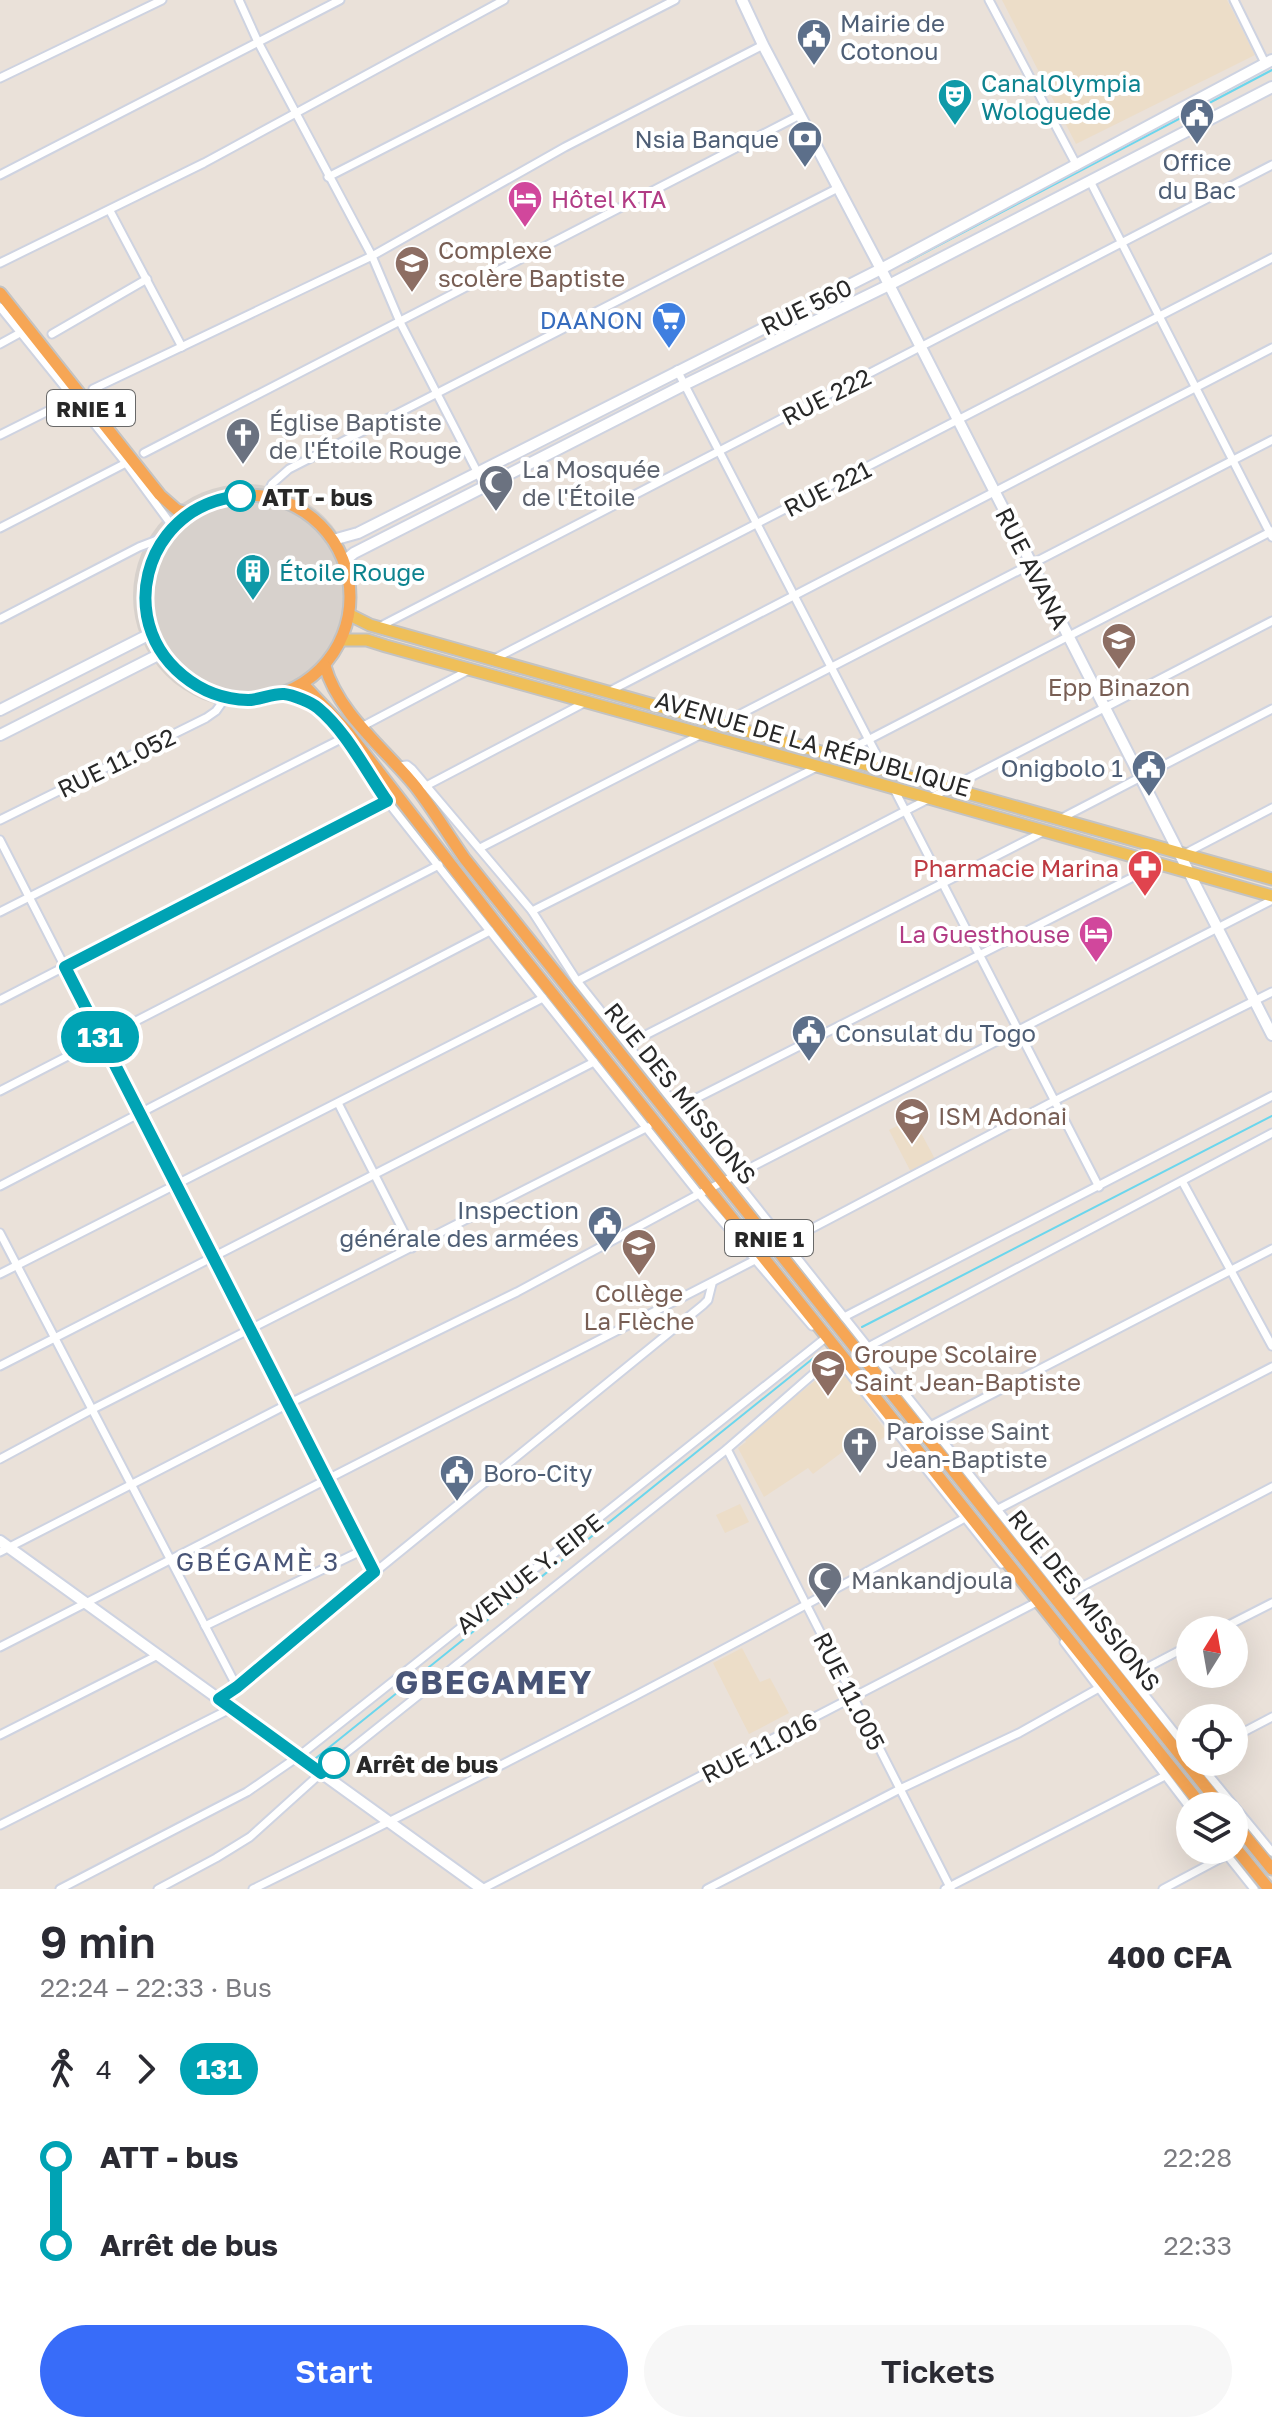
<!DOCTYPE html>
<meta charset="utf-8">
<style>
:root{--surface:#fff;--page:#f7f7f7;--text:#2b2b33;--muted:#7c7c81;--accent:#386cf9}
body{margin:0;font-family:"Golos Text",sans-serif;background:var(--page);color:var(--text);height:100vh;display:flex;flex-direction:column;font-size:30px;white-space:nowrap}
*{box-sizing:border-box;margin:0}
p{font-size:26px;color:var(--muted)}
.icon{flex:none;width:44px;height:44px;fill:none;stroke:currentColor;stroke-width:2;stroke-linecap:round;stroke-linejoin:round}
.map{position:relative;height:1889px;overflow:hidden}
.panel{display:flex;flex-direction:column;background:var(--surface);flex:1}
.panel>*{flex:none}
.badge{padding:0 16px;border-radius:26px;font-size:28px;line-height:52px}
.needle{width:52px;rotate:11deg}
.tools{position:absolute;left:1176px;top:1616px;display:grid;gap:16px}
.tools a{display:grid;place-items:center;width:72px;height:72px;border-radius:50%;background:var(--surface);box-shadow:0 8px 32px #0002;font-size:40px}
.map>.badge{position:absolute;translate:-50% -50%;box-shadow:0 0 0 4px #fff}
.legs{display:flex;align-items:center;gap:12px;height:88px;padding:0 40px;font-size:26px}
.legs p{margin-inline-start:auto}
.head{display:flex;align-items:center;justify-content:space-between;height:136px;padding:0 40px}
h1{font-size:44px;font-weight:600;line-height:60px}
.action{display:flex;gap:16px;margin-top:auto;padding:16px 40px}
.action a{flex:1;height:92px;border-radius:48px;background:var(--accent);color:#fff;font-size:32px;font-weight:600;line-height:92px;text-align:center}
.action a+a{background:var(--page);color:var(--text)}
ul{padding:0 40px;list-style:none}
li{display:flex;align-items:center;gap:28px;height:88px;font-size:30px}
li i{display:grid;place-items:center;width:12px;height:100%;margin:0 10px;background:currentColor}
li i::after{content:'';width:20px;height:20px;margin:-10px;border:6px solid;border-radius:50%;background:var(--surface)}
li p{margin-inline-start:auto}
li:first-child i{background:linear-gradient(#0000 50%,currentColor 0)}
li:last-child i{background:linear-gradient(currentColor 50%,#0000 0)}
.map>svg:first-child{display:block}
.education{fill:#ecddc8}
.plaza{fill:#d7d1cc}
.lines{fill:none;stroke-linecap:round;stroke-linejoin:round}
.stream{stroke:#6bd6ed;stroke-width:2}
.minor-casing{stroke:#ced3e1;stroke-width:11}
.secondary-casing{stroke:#ced3e1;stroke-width:14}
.primary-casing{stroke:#c3c3c3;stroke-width:15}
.trunk-casing{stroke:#c3c3c3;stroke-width:15}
.minor{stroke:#fff;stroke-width:7}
.secondary{stroke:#fff;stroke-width:10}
.primary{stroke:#efbf59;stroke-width:11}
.trunk{stroke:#f6a655;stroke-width:11}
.line-1-casing{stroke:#fff;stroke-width:18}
.line-1{stroke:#00a3b4;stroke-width:12}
.stop-1-dot{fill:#fff;stroke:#00a3b4;stroke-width:4}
.labels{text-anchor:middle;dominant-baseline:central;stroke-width:8;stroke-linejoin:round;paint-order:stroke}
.shield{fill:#fff;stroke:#686868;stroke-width:2}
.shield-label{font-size:22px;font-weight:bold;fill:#282828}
.service-label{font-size:24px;fill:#4e5e75;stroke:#fff;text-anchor:start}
.culture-label{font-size:24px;fill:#0d838f;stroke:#fff;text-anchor:start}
.hotel-label{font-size:24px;fill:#b23c85;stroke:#fff;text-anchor:start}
.education-label{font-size:24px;fill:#785e54;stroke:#fff;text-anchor:start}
.street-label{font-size:24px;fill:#282828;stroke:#fff}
.shop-label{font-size:24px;fill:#366cbe;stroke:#fff;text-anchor:end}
.worship-label{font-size:24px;fill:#5b616d;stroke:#fff;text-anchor:start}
.stop-label{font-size:24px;font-weight:bold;fill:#282828;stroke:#fff;text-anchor:start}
.health-label{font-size:24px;fill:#be3a42;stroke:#fff;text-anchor:end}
.neighbourhood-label{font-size:26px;letter-spacing:2px;fill:#495577;stroke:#fff}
.district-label{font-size:32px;font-weight:bold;letter-spacing:2px;fill:#495577;stroke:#fff}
</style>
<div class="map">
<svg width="1272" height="1889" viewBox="0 0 1272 1889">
<rect width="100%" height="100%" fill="#eae1d9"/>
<g class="education">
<path d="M1002 0H1227L1255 55 1076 144Z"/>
<path d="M913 1118 936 1161 912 1174 889 1130Z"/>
<path d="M837 1363 888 1434 865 1452 857 1441 813 1474 808 1468 764 1497 738 1448 746 1442 744 1438Z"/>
<path d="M740 1504 749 1522 725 1533 716 1515Z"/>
<path d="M742 1648 760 1682 770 1678 789 1713 749 1734 713 1663Z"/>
</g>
<circle class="plaza" cx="245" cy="596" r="112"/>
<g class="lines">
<g class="stream">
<path d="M907 262 1272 70"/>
<path d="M862 1327 1272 1116"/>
<path d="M311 1762 821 1352"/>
</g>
<g class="minor-casing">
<g id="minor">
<path d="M239 0 258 42 372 256 400 322 485 487"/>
<path d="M989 0 1077 166"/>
<path d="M1234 0 1265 63"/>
<path d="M0 78 162 0"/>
<path d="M0 175 340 0"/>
<path d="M328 177 675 0"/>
<path d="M1090 181 1272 537"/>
<path d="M110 211 182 347"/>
<path d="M0 263 204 163 504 0"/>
<path d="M0 307 126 463 173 527"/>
<path d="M52 334 147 279"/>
<path d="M0 344 20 333"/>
<path d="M677 370 884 769"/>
<path d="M93 389 372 256 565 147 763 45"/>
<path d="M0 435 74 398"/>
<path d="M144 453 800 115"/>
<path d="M266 497 272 484 289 469 838 188"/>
<path d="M0 528 126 463"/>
<path d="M0 619 139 547 165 537"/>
<path d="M379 627 1272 165"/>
<path d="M494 659 1272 258"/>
<path d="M608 692 1272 348"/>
<path d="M283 694 315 705 337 730 387 801 543 998 699 1194 812 1326"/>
<path d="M723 723 1272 440"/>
<path d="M363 726 471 669"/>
<path d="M837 756 1272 531"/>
<path d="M398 766 407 765 412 769 532 911 577 981 1190 1752"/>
<path d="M426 786 586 702"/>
<path d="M893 787 1099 1187"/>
<path d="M1060 819 1272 709"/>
<path d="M0 820 206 718 216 711 226 697"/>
<path d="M0 840 374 1572"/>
<path d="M480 848 700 735"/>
<path d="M1184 854 1272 808"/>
<path d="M532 911 819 766"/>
<path d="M0 912 343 738"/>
<path d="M577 981 1272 621"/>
<path d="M0 1000 387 801"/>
<path d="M628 1044 1043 832"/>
<path d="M0 1091 439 865"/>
<path d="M338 1103 412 1248"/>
<path d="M679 1107 1159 864"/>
<path d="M1182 1181 1272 1346"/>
<path d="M0 1186 490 931"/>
<path d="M0 1233 237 1687"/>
<path d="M786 1242 1054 1101 1272 992"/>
<path d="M0 1274 543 998"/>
<path d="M844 1317 1272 1096"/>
<path d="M868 1347 1272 1133"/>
<path d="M0 1366 594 1062"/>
<path d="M847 1370 1002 1564"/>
<path d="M932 1425 1272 1249"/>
<path d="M727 1449 951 1889"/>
<path d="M0 1459 91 1410 648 1127"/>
<path d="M998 1509 1272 1367"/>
<path d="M0 1552 288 1404 517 1292 699 1194 1272 900"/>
<path d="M1066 1595 1272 1487"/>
<path d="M205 1626 363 1550"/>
<path d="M1219 1630 1272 1603"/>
<path d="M1064 1642 1190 1808"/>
<path d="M0 1647 755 1260"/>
<path d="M1131 1676 1190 1645"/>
<path d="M219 1699 703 1305 708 1300 712 1284"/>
<path d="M0 1735 158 1655"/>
<path d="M1234 1737 1272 1717"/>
<path d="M1198 1762 1272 1852"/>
<path d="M0 1825 232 1708"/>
<path d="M1223 1850 1254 1889"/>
<path d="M60 1889 247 1792 299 1756 823 1340"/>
<path d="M158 1889 216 1858 250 1837 321 1773 727 1449 835 1355"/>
<path d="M253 1889C493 1772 730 1648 963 1519"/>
<path d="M482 1889 1035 1603"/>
<path d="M707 1889 900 1789 1019 1733 1099 1688"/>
<path d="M945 1889 1165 1776"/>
<path d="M1163 1889 1227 1855"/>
</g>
</g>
<g class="secondary-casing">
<g id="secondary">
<path d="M742 0 763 45 881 269 1272 1035"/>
<path d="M333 540 358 533 881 269 1272 60"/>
<path d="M344 561 354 553 684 385 889 285 1272 87"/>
<path d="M0 710 152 633"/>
<path d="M0 735 162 653"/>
<path d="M0 1541 482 1889"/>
</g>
</g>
<g class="primary-casing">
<g id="primary">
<path d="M350 615 370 625 1272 879"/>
<path d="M342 640H367L386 646C682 728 977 810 1272 896"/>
</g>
</g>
<g class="trunk-casing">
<g id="trunk">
<path d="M0 293 160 495 177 510 190 514"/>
<circle cx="248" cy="597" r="102"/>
<path d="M325 666C338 713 385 749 415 786 433 809 448 835 465 859L1221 1806"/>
<path d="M303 684 348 732 500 928 1202 1806"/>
<path d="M1234 1822 1272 1869"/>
<path d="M1234 1846 1269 1889"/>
</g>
</g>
<use href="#minor" class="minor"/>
<use href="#secondary" class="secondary"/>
<use href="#primary" class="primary"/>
<use href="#trunk" class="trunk"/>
</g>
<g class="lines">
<g class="line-1-casing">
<path id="line-1" d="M240 496C211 499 185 512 167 535 149 558 142 588 147 616 156 664 200 699 248 700 260 700 273 693 284 694 293 695 311 702 318 708 346 731 366 771 387 801L65 967 374 1572 237 1687 219 1699 321 1773 334 1763"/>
</g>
<use href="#line-1" class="line-1"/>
</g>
<defs>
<g id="civic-pin" transform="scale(1.8)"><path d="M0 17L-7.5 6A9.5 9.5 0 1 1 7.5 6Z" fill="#5c6f8a" stroke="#fff"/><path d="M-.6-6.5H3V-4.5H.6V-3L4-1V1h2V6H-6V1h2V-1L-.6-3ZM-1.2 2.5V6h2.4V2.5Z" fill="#fff"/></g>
<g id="theatre-pin" transform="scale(1.8)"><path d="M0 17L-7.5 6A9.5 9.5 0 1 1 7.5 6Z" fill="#0f9aa8" stroke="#fff"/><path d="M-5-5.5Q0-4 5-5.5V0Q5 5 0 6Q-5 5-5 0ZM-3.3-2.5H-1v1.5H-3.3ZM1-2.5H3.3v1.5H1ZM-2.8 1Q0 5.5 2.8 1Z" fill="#fff"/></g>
<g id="bank-pin" transform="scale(1.8)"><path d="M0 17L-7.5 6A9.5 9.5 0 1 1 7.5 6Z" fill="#5c6f8a" stroke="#fff"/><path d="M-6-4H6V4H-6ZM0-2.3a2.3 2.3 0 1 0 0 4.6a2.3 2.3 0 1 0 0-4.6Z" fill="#fff"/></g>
<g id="hotel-pin" transform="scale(1.8)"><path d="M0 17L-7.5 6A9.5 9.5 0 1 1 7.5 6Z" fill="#d1479c" stroke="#fff"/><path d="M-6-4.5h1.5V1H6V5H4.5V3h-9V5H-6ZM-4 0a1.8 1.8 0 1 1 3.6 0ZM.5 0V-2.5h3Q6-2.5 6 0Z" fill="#fff"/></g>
<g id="school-pin" transform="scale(1.8)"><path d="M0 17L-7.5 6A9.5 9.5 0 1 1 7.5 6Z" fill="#8d6e63" stroke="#fff"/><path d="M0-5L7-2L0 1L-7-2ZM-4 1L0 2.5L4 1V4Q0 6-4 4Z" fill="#fff"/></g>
<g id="supermarket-pin" transform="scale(1.8)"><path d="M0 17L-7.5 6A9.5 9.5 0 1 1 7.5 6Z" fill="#3f7fe0" stroke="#fff"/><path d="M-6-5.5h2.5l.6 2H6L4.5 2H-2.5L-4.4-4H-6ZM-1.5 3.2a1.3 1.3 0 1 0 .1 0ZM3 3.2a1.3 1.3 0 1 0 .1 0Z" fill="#fff"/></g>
<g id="church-pin" transform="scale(1.8)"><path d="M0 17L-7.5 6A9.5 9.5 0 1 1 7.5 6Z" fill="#6b7280" stroke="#fff"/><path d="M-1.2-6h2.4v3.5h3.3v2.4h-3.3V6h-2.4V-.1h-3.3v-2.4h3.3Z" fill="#fff"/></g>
<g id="mosque-pin" transform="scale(1.8)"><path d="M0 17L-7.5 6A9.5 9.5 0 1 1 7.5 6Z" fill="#6b7280" stroke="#fff"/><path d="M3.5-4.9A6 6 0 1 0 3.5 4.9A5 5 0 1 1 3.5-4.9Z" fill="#fff"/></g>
<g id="building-pin" transform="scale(1.8)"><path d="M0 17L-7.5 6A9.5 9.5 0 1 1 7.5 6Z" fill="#0f9aa8" stroke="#fff"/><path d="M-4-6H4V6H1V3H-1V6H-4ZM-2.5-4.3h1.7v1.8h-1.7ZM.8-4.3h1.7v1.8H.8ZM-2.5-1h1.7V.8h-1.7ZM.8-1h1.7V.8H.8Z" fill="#fff"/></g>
<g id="pharmacy-pin" transform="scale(1.8)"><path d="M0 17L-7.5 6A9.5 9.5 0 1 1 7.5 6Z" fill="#e0444e" stroke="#fff"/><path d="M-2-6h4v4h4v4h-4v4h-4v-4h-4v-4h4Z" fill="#fff"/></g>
<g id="university-pin" transform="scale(1.8)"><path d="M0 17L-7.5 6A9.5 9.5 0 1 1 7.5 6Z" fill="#8d6e63" stroke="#fff"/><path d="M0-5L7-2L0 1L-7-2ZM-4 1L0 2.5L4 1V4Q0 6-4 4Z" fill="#fff"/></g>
</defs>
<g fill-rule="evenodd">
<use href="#civic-pin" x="814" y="36"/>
<use href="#theatre-pin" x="955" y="96"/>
<use href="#civic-pin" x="1197" y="115"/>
<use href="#bank-pin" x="805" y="138"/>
<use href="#hotel-pin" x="525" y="198"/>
<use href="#school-pin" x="412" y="263"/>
<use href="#supermarket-pin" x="669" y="319"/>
<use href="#church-pin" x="243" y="435"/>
<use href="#mosque-pin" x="496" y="482"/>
<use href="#building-pin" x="253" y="571"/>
<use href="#school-pin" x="1119" y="640"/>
<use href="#civic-pin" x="1149" y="767"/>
<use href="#pharmacy-pin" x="1145" y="867"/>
<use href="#hotel-pin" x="1096" y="933"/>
<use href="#civic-pin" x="809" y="1032"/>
<use href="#university-pin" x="912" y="1115"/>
<use href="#civic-pin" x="605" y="1223"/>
<use href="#school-pin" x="639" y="1246"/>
<use href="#school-pin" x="828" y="1367"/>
<use href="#church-pin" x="860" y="1444"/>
<use href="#civic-pin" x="457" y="1472"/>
<use href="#mosque-pin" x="825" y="1579"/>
</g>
<g class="stop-1-dot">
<circle cx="240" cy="496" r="14"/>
<circle cx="334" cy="1763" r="14"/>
</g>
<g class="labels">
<g class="shield">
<rect x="47" y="390" width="88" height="36" rx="6"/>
<rect x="725" y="1220" width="88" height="36" rx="6"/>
</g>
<g class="shield-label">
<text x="91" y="408">RNIE 1</text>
<text x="769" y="1238">RNIE 1</text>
</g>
<g class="service-label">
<text x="840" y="22">Mairie de<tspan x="840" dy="28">Cotonou</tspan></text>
<text x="779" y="138" text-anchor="end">Nsia Banque</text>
<text x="1197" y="161" text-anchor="middle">Office<tspan x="1197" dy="28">du Bac</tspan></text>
<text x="1123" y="767" text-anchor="end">Onigbolo 1</text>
<text x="835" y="1032">Consulat du Togo</text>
<text x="579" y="1209" text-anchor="end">Inspection<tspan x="579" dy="28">générale des armées</tspan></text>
<text x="483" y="1472">Boro-City</text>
</g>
<g class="culture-label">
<text x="981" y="82">CanalOlympia<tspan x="981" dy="28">Wologuede</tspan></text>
<text x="279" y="571">Étoile Rouge</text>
</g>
<g class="hotel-label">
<text x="551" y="198">Hôtel KTA</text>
<text x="1070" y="933" text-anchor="end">La Guesthouse</text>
</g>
<g class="education-label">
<text x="438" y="249">Complexe<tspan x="438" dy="28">scolère Baptiste</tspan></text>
<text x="1119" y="686" text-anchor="middle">Epp Binazon</text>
<text x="938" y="1115">ISM Adonai</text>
<text x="639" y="1292" text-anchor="middle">Collège<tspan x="639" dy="28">La Flèche</tspan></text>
<text x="854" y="1353">Groupe Scolaire<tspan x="854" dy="28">Saint Jean-Baptiste</tspan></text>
</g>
<g class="street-label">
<text transform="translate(806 306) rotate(-26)">RUE 560</text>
<text transform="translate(826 396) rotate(-27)">RUE 222</text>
<text transform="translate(827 488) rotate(-27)">RUE 221</text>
<text transform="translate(1033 568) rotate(63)">RUE AVANA</text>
<text transform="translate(813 743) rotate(16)">AVENUE DE LA RÉPUBLIQUE</text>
<text transform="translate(116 762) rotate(-26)">RUE 11.052</text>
<text transform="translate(681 1093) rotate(51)">RUE DES MISSIONS</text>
<text transform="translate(529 1573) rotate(-38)">AVENUE Y. EIPE</text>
<text transform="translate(1085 1600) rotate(51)">RUE DES MISSIONS</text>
<text transform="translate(850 1691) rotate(63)">RUE 11.005</text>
<text transform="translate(759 1747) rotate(-27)">RUE 11.016</text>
</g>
<g class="shop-label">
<text x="643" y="319">DAANON</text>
</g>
<g class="worship-label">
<text x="269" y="421">Église Baptiste<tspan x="269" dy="28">de l'Étoile Rouge</tspan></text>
<text x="522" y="468">La Mosquée<tspan x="522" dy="28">de l'Étoile</tspan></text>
<text x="886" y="1430">Paroisse Saint<tspan x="886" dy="28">Jean-Baptiste</tspan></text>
<text x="851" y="1579">Mankandjoula</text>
</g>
<g class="stop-label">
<text x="262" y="496">ATT - bus</text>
<text x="356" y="1763">Arrêt de bus</text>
</g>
<g class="health-label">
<text x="1119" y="867">Pharmacie Marina</text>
</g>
<g class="neighbourhood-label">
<text x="258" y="1561">GBÉGAMÈ 3</text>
</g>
<g class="district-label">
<text x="494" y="1682">GBEGAMEY</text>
</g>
</g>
</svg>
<div class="tools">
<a><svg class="needle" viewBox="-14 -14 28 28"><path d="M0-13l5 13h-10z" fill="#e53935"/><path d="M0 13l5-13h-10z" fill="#7c7c81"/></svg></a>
<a><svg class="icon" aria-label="locate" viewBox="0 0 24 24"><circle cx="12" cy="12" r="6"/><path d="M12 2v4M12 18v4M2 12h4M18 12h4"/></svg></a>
<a><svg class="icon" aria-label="layers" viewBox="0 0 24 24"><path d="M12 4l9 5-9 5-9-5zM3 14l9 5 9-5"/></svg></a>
</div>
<b class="badge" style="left:100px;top:1037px;background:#00a3b4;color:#fff">131</b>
</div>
<section class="panel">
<div class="head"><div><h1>9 min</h1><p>22:24 – 22:33 · Bus</p></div><b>400 CFA</b></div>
<div class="legs"><svg class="icon" aria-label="walk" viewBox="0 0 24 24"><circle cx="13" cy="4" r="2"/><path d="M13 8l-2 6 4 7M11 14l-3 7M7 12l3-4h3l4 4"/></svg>4<svg class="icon" aria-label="forward" viewBox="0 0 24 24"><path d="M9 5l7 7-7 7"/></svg><b class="badge" style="background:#00a3b4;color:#fff">131</b></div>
<ul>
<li><i style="color:#00a3b4"></i><b>ATT - bus</b><p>22:28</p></li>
<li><i style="color:#00a3b4"></i><b>Arrêt de bus</b><p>22:33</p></li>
</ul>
<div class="action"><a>Start</a><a>Tickets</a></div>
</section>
